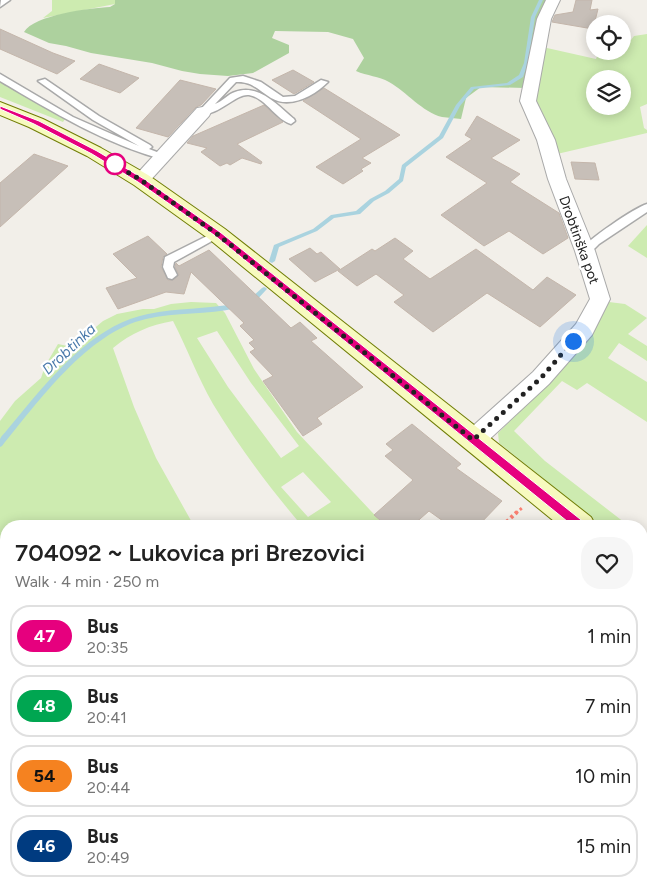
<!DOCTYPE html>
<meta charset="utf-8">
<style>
:root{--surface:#fff;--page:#f6f6f6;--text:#222;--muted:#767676;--line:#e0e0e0}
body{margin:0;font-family:Figtree,sans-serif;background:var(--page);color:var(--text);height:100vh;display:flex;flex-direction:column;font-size:19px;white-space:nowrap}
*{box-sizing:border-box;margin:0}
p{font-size:16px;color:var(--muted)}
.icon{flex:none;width:28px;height:28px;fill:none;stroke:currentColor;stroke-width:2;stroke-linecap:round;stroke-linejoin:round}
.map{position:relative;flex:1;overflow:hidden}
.details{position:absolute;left:0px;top:520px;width:648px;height:376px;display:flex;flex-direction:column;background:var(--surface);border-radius:20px 20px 0 0;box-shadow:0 2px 12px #0003}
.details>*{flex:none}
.badge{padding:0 10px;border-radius:16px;font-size:18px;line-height:32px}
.buttons{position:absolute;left:586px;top:15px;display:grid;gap:10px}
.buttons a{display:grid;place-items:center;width:45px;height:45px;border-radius:50%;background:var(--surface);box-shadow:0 2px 12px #0003;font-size:25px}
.you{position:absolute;width:25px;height:25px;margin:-12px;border:4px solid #fff;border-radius:50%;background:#1a73e8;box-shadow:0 0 0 8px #1a73e833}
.map>.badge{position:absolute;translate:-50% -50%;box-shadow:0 0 0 2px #fff}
.round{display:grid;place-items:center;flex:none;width:52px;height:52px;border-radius:20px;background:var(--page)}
.overview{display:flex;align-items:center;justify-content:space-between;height:85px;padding:0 15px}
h1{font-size:24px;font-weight:600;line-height:38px}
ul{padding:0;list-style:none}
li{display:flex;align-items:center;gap:15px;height:62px;margin:0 10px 8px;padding:0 5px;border:2px solid var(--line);border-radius:20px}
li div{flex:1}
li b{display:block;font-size:19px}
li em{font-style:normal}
li .badge{min-width:55px;font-weight:700;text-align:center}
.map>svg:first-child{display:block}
.grass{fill:#cdebb0;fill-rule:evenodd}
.forest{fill:#add19e}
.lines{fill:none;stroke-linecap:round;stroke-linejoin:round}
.stream{fill:#aad3df;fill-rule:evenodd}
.building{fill:#c7bfb8;stroke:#c4b6ab}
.lane-casing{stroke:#a9a9a9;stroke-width:3}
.street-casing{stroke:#a9a9a9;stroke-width:2}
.secondary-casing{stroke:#707d05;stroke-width:2}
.path-far1{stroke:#fa8072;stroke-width:3;stroke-dasharray:2.5 2.5;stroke-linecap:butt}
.path{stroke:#fa8072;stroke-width:4;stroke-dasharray:3 3;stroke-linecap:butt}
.lane{fill:#fff;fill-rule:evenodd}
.street{fill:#fff;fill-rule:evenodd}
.secondary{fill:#f7fabf;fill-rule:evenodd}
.line{fill:#e6007e;stroke:#fff}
.walk{stroke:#222;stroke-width:5;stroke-dasharray:0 9}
.stop-dot{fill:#fff;stroke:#e6007e;stroke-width:2.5}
.labels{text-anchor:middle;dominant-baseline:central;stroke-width:4.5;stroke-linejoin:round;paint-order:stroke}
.street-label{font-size:14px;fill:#222;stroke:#fff}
.water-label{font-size:15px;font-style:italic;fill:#4a7aab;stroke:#fff}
</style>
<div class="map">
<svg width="647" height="896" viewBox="0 0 647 896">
<rect width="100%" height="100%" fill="#f2efe9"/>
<g class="grass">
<path d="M52 0H115V4L43 18 52 11Z"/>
<path d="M647 34V104L640 107 644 128 647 130V133L557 154 539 115 534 90 542 50 547 48 596 59 599 51H622L623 39 631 40 634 36ZM595 79H622V106H595Z"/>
<path d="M0 81 65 119 63 122 0 97Z"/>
<path d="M647 225V258L628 246Z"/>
<path d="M191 302 216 303 225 313 254 369 297 432 385 526H302C270 488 239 447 213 404 198 378 187 348 173 321 150 325 131 333 113 348L134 407 156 458 194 526H6V890H223L228 896H0V421L15 401 41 378 45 366 58 344 72 347 103 321 117 314 143 309H154L171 304ZM217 331 251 383 299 446 281 458 228 387 197 338ZM303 472 331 502 308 517 281 487Z"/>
<path d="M609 302 625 304 647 318 628 334 647 346V361L619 343 608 358 647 382V422L587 383 577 390 562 381 514 431 545 461 629 526H602L499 443 498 433C522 410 543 385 566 360 584 340 598 328 609 302Z"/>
<path d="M277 890H621L619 896H284Z"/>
</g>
<path class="forest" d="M115 0H547L525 88 481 87 466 98 461 119C455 118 448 118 442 117 422 112 407 92 389 82 379 76 367 76 356 71L364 58 353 39 328 32 275 31 272 38 289 45V53L253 73 228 76 200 74 182 71 152 63 91 53 66 46 49 43 24 32C34 15 90 8 110 7L115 4Z"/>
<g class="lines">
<g class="stream">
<path d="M539 0H543L535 17 528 63 523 77 510 85 474 89 460 106 443 138 406 167 403 181 389 193 374 201 360 214 334 218 317 231 279 247 275 261 272 263 270 262 269 261 274 245 313 229 331 215 356 211 370 199 385 191 399 179 402 165 439 136 456 105 471 87 507 83 519 75 524 63 531 17Z"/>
<path d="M264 287 266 288 267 289 266 290 254 303H250L249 301 250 299 262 288Z"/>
<path d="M235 304H237L238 306 237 308C207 315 176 312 146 319 88 332 38 402 2 446L0 447C0 444 0 442 0 439 1 436 5 433 7 430 15 420 23 411 31 401 63 364 99 324 148 314 177 308 206 309 235 304Z"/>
<path d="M0 878 3 880 9 896H0Z"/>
</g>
</g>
<g class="building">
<path d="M576 0H592L590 10 598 9 593 29 552 22 555 15 573 12Z"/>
<path d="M0 29 53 53 75 61 57 74 34 64 0 49Z"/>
<path d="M99 64 139 78 120 93 80 79Z"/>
<path d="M293 70 314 82 294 94 272 80Z"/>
<path d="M180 80 216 89 201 105 196 107 168 137 136 128Z"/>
<path d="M324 88 400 135 362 158 371 163 361 169 363 171 343 184 316 167 361 139 303 101Z"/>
<path d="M264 105 283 122 237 144 262 162 261 164 242 158 230 165 227 163 220 166 201 152 207 148 187 143 193 136Z"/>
<path d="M477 116 520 140 491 158 520 174 510 182 559 213 568 238 543 254 509 231 484 246 441 215 487 183 446 157 472 139 465 135Z"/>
<path d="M34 154 68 166 0 227V183Z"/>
<path d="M571 162 595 163 599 180 575 179Z"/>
<path d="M148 236 167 254 163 257 161 267 168 280H173L179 275 175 267 176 263 179 266 209 250 291 328 300 322 317 338 311 341 363 387 317 418 322 424 303 436 263 381 273 376 250 352 255 349 249 343 254 340 240 326 244 323 191 272 184 294 166 292 118 309 106 288 137 278 113 254Z"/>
<path d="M395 238 413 251 403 259 430 279 476 249 533 290 547 277 576 295 540 327 487 293 433 332 394 302 404 295 376 274 357 286 338 271 372 249 375 251Z"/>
<path d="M310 248 317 254 321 252 340 269 315 282 289 259Z"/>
<path d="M412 424 461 464 456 468 502 501 478 526H450L429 511 412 526H387L374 515 413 480 385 456 393 450 386 444Z"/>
</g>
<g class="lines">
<g class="lane-casing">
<g id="lane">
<path d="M1 0H10L0 7Z"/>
<path d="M0 74 73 117 139 146 93 120 38 81 45 79 99 116 150 145 152 147 149 149 170 157 165 160C105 144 53 112 0 81Z"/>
<path d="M243 76 261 82 283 97 295 96 321 80 328 82C314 96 290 109 271 98 258 90 252 81 236 82L215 104C223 101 228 94 235 92 259 83 278 106 294 119L295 121 291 124C275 119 266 98 249 95 236 93 217 117 200 114V110L230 78Z"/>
<path d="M647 204V212L599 244 589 254H581L580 251C587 240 634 208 647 204Z"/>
<path d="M217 231 222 234 221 236 174 262 173 267 177 275 172 279 168 278 163 267 165 257Z"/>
</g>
</g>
<g class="street-casing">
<g id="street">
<path d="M546 0H560L551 19 536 101 555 140 566 179 595 251 610 299 592 335 549 384 481 447 473 450 465 447 461 440 465 433 533 372 576 324 590 299 575 251 548 179 537 140 520 101 537 19Z"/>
<path d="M203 107 209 108 211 112 209 116 147 184 141 186 135 184 132 180 135 176 197 108Z"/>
</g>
</g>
<g class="secondary-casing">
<g id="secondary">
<path d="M0 102 43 119 101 148 148 175 225 229 591 517 596 526H560L209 239 134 185 87 156 29 127 0 115Z"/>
<path d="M641 559 647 561V592L641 590Z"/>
</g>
</g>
<path class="path-far1" d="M516 513 522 508"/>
<g class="path">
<path d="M502 526 517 512"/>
<path d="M138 896 150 890"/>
</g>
<use href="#lane" class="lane"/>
<use href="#street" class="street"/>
<use href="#secondary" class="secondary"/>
</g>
<path class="line" d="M0 106 39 121 97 151 144 179 220 232 585 523 587 526 585 530H578L214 235 138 182 92 154 34 124 0 109Z"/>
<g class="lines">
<path class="walk" d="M115 164 110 162 141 180 217 234 473 440 541 378 573 341"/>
</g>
<circle class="stop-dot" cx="115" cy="164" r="10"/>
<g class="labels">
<g class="street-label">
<text transform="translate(579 240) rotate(70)">Drobtinška pot</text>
</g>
<g class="water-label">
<text transform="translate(69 349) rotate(-43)">Drobtinka</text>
</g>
</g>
</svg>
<div class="buttons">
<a><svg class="icon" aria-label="locate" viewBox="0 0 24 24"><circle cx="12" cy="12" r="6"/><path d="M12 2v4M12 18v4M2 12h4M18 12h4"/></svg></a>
<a><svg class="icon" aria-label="layers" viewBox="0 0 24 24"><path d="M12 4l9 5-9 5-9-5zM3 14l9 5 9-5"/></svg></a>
</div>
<div class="you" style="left:573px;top:341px"></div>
<section class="details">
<div class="overview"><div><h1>704092 ~ Lukovica pri Brezovici</h1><p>Walk · 4 min · 250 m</p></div><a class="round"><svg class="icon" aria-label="heart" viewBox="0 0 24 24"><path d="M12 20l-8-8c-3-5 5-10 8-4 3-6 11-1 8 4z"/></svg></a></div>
<ul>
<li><span class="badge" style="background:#e6007e;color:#fff">47</span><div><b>Bus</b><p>20:35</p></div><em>1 min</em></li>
<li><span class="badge" style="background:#00a651;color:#fff">48</span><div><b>Bus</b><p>20:41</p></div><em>7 min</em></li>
<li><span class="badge" style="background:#f58220;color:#111">54</span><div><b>Bus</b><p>20:44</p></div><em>10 min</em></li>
<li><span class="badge" style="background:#003b80;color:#fff">46</span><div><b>Bus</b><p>20:49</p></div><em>15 min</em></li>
</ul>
</section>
</div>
